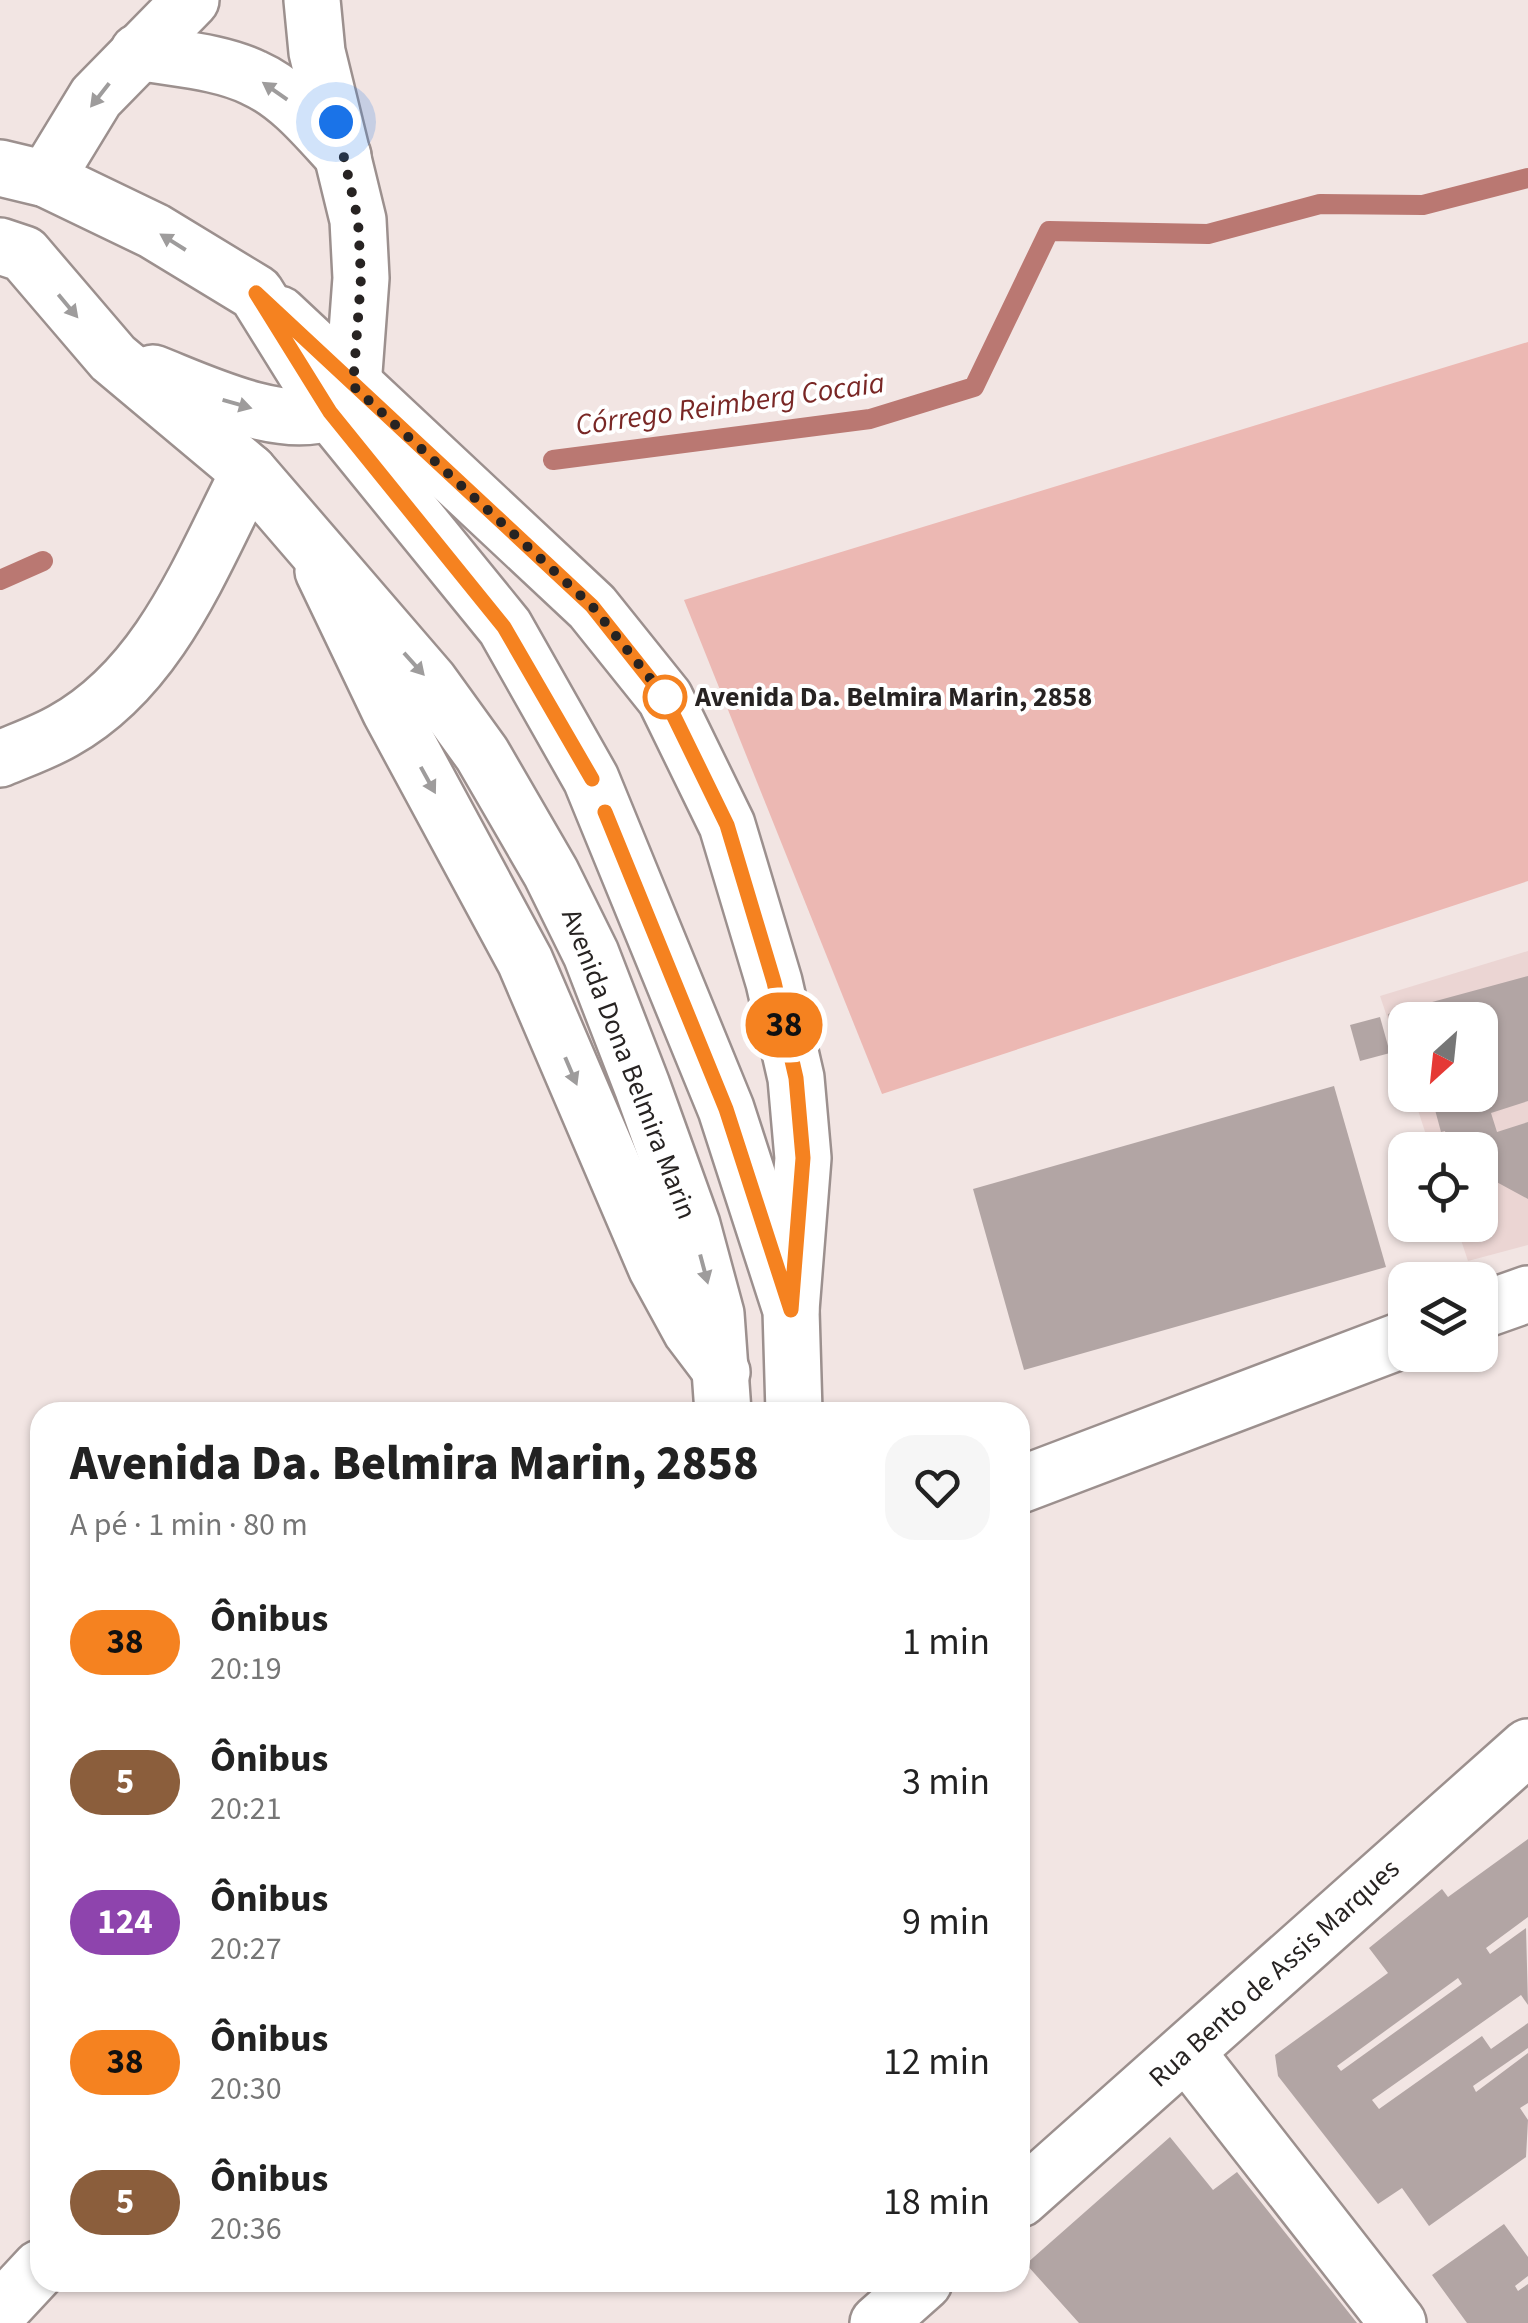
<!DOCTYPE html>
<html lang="pt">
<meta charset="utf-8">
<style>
:root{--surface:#fff;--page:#f6f6f6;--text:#222;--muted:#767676}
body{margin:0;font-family:"Source Sans 3",sans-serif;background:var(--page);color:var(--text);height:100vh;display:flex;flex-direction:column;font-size:38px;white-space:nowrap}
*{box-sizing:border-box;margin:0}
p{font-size:32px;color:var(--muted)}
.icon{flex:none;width:55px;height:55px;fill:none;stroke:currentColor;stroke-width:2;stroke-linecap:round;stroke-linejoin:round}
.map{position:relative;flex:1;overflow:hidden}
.drawer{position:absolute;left:30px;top:1402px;width:1000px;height:890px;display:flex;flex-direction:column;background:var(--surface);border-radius:30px;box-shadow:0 2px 8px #0004}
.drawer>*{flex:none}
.badge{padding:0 20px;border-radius:32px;font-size:35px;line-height:65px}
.needle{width:65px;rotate:207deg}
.fabs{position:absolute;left:1388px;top:1002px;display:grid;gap:20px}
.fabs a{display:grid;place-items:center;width:110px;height:110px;border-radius:20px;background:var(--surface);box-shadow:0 2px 8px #0004;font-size:50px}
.you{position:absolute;width:50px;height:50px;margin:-25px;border:8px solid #fff;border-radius:50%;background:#1a73e8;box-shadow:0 0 0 15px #1a73e833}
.map>.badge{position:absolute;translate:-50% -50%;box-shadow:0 0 0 5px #fff}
.round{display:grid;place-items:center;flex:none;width:105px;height:105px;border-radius:30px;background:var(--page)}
.overview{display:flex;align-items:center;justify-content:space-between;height:170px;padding:0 40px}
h1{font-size:48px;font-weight:800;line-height:75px}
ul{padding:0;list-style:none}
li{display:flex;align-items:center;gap:30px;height:140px;padding:0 40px}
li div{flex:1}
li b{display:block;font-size:38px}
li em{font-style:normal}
li .badge{min-width:110px;font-weight:700;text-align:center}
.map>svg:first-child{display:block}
.built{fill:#ebd5d3}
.green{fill:#ecb8b3}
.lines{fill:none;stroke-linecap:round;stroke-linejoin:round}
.stream{stroke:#ba7872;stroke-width:20}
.building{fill:#b2a5a4;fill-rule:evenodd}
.minor-casing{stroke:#9c908e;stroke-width:60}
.major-casing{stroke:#9c908e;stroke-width:60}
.minor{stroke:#fff;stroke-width:55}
.major{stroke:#fff;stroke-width:55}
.oneway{fill:#9e9c9c}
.line-casing{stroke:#fff;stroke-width:22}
.line{stroke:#f58220;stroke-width:15}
.walk{stroke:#272322;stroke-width:10;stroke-dasharray:0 18}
.stop-dot{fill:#fff;stroke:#f58220;stroke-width:5}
.labels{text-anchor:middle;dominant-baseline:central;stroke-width:8;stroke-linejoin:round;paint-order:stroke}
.stop-label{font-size:28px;font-weight:bold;fill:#272322;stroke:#fff;text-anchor:start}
.street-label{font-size:28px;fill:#272322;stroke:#fff}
.water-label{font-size:30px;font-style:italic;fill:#792725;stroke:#fff}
</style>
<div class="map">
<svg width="1528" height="2323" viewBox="0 0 1528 2323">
<rect width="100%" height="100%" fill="#f2e5e3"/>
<path class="built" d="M1528 951V1245L1468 1261 1456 1225H1480V1150H1431L1413 1095H1480V1020H1405V1070L1380 996Z"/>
<path class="green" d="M1528 342V881L882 1094 684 600Z"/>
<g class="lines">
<g class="stream">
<path d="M553 460 870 419 974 387 1049 231 1208 234 1320 204 1423 205 1528 178"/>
<path d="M0 580 43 561"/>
</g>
</g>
<g class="building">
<path d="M1528 976V1101L1491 1113 1497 1132 1528 1122V1199L1480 1173V1150H1448L1445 1131 1441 1132 1431 1095H1480V1020H1405L1404 1072 1388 1014Z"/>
<path d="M1380 1017 1390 1053 1360 1061 1350 1025Z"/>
<path d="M1334 1086 1386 1267 1024 1370 973 1189Z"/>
<path d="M1528 1839V1917L1486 1948 1490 1954 1526 1928 1528 2005 1521 1995 1372 2100 1379 2109 1482 2036 1491 2049 1528 2023V2048L1473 2086 1476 2092 1528 2053V2103L1520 2108 1528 2120 1526 2157 1429 2226 1402 2188 1378 2204 1278 2076 1275 2055 1388 1973 1369 1948 1442 1889 1448 1897ZM1458 1978 1462 1984 1341 2071 1337 2066Z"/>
<path d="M1170 2137 1213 2190 1237 2172 1357 2323H1079L1026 2264Z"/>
<path d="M1504 2224 1528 2257V2276L1515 2286 1518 2291 1528 2284V2323H1467L1432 2275Z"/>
</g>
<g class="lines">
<g class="minor-casing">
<g id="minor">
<path d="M312 0 317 52 358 220 361 278 353 386"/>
<path d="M138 52C176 59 219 61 254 78 290 94 317 128 343 156"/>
<path d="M46 179 96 97 191 0"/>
<path d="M279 314 592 607 665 698 727 825 774 982 796 1078 803 1158 791 1310"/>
<path d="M323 571 390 711 525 961 656 1267 691 1331 722 1372"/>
<path d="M0 759C21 750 44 742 63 731 160 677 201 565 249 472"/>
<path d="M1480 1311 1528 1294"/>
<path d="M1020 1485 1405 1339"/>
<path d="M1187 2053 1398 2323"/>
<path d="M1020 2199 1528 1747"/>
<path d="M878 2323 924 2282"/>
</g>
</g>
<g class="major-casing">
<g id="major">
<path d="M0 168 46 179 154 231 256 293 330 412 505 627 591 779 726 1109 791 1310 794 1412"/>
<path d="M0 246 24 254 113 358 249 472 430 682 482 754 551 873 591 954 642 1086 692 1225 716 1314 723 1412"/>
<path d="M153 373C197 390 281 431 328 412 337 409 344 398 350 390"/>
<path d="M0 2311 40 2268"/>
</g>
</g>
<use href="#minor" class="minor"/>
<use href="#major" class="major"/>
</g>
<defs><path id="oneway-solid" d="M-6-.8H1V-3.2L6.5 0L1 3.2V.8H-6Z" transform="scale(2.5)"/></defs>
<g class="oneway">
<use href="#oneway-solid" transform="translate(275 91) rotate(-145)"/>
<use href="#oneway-solid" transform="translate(100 95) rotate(128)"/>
<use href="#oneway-solid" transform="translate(173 242) rotate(-148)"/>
<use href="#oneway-solid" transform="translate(68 306) rotate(50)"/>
<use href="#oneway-solid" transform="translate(237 404) rotate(16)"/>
<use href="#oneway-solid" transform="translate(414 664) rotate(48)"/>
<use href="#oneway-solid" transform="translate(428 780) rotate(61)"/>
<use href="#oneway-solid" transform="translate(571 1071) rotate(67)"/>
<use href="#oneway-solid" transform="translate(704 1269) rotate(75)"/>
</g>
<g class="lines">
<g class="line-casing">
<path id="line" d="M592 779 504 627 330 412 256 293 592 606 665 698 727 825 774 982 796 1078 803 1158 791 1310 726 1109 605 812"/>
</g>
<use href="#line" class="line"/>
<path class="walk" d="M336 122 358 220 361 278 353 386 592 606 665 697"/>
</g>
<circle class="stop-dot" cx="665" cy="697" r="20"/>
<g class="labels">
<g class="stop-label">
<text x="695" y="697">Avenida Da. Belmira Marin, 2858</text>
</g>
<g class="street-label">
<text transform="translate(629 1064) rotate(69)">Avenida Dona Belmira Marin</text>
<text transform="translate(1274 1973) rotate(-42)">Rua Bento de Assis Marques</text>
</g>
<g class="water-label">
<text transform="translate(730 404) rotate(-8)">Córrego Reimberg Cocaia</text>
</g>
</g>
</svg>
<div class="fabs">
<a><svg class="needle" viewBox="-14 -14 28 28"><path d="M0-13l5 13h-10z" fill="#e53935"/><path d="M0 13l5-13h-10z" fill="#767676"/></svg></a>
<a><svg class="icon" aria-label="locate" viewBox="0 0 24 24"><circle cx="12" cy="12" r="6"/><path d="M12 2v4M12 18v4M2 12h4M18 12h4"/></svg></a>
<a><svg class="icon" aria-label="layers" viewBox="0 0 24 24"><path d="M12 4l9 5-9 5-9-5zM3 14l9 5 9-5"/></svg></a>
</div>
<div class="you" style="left:336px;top:122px"></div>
<b class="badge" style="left:784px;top:1025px;background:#f58220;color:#111">38</b>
<section class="drawer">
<div class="overview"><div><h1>Avenida Da. Belmira Marin, 2858</h1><p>A pé · 1 min · 80 m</p></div><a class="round"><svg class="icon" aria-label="heart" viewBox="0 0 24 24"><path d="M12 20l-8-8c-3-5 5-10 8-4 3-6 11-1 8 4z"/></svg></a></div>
<ul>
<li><span class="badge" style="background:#f58220;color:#111">38</span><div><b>Ônibus</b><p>20:19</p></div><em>1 min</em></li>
<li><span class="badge" style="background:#8b5e3c;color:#fff">5</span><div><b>Ônibus</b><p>20:21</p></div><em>3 min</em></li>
<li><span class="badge" style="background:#8e44ad;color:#fff">124</span><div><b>Ônibus</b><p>20:27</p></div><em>9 min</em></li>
<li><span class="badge" style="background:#f58220;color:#111">38</span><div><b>Ônibus</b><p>20:30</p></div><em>12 min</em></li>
<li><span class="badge" style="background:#8b5e3c;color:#fff">5</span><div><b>Ônibus</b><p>20:36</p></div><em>18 min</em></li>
</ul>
</section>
</div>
